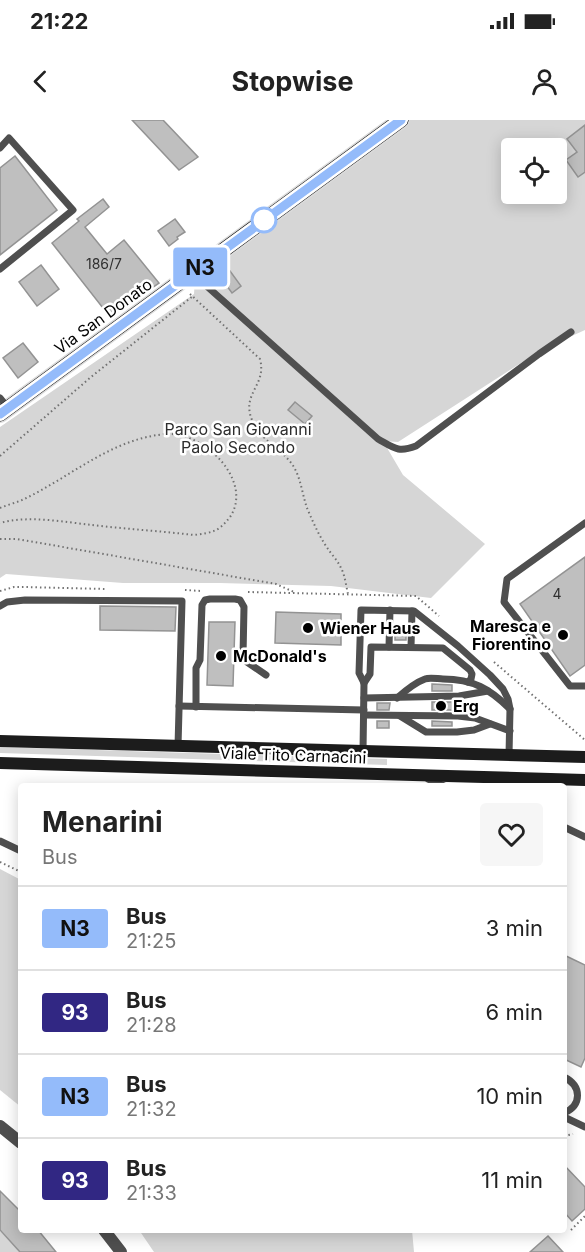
<!DOCTYPE html>
<style>
:root{--surface:#fff;--page:#f6f6f6;--text:#222;--muted:#767676;--line:#e0e0e0}
body{margin:0;font-family:Inter,sans-serif;background:var(--page);color:var(--text);height:100vh;display:flex;flex-direction:column;font-size:22px;white-space:nowrap}
*{box-sizing:border-box;margin:0}
p{font-size:20px;color:var(--muted)}
.icon{flex:none;width:33px;height:33px;fill:none;stroke:currentColor;stroke-width:2;stroke-linecap:round;stroke-linejoin:round}
.map{position:relative;flex:1;overflow:hidden}
.sheet{position:absolute;left:18px;top:663px;width:549px;height:450px;display:flex;flex-direction:column;background:var(--surface);border-radius:6px;box-shadow:0 3px 15px #0003}
.sheet>*{flex:none}
.badge{padding:0 12px;border-radius:4px;font-size:21px;line-height:39px}
.fabs{position:absolute;left:501px;top:18px;display:grid;gap:12px}
.fabs a{display:grid;place-items:center;width:66px;height:66px;border-radius:6px;background:var(--surface);box-shadow:0 3px 15px #0003;font-size:30px}
.map>.badge{position:absolute;translate:-50% -50%;box-shadow:0 0 0 3px #fff}
.round{display:grid;place-items:center;flex:none;width:63px;height:63px;border-radius:6px;background:var(--page)}
.overview{display:flex;align-items:center;justify-content:space-between;height:102px;padding:0 24px}
h1{font-size:28px;font-weight:700;line-height:45px}
ul{padding:0;list-style:none}
li{display:flex;align-items:center;gap:18px;height:84px;padding:0 24px;border-top:2px solid var(--line)}
li div{flex:1}
li b{display:block;font-size:22px}
li em{font-style:normal}
li .badge{min-width:66px;font-weight:700;text-align:center}
.status{display:flex;justify-content:space-between;align-items:center;height:42px;padding:0 30px;background:var(--surface);direction:ltr}
.status svg{height:16px;fill:currentColor}
header{display:flex;justify-content:space-between;align-items:center;height:78px;padding:0 24px;background:var(--surface);font-size:27px;font-weight:700}
.map>svg:first-child{display:block}
.green{fill:#d6d6d6;fill-rule:evenodd}
.building{fill:#bfbfbf;stroke:#939393;stroke-width:1.5}
.lines{fill:none;stroke-linecap:round;stroke-linejoin:round}
.primary-casing{stroke:#dbdbdb;stroke-width:18}
.path{stroke:#717171;stroke-width:2;stroke-dasharray:1.5 3;stroke-linecap:butt}
.lane{stroke:#4f4f4f;stroke-width:7}
.street{stroke:#4f4f4f;stroke-width:12}
.secondary{stroke:#1c1c1c;stroke-width:12}
.primary{stroke:#000;stroke-width:15}
.line-casing{stroke:#fff;stroke-width:14}
.line{stroke:#94bbfa;stroke-width:9}
.stop-dot{fill:#fff;stroke:#94bbfa;stroke-width:3}
.poi-dot{fill:#000;stroke:#fff;stroke-width:2}
.labels{text-anchor:middle;dominant-baseline:central;stroke-width:5;stroke-linejoin:round;paint-order:stroke}
.number-label{font-size:14px;fill:#303030}
.street-label{font-size:16px;fill:#000;stroke:#fff}
.park-label{font-size:16px;fill:#2d2d2d;stroke:#fff}
.poi-label{font-size:16px;font-weight:bold;fill:#000;stroke:#fff;text-anchor:start}
</style>
<div class="status"><b>21:22</b><svg viewBox="0 0 49 12"><path d="M0 12V9h3v3zM5 12V6h3v6zM10 12V3h3v9zM15 12V0h3v12zM26 1h20v11H26zM47 4h2v5h-2z"/></svg></div>
<header><svg class="icon" aria-label="back" viewBox="0 0 24 24"><path d="M15 5l-7 7 7 7"/></svg>Stopwise<svg class="icon" aria-label="person" viewBox="0 0 24 24"><circle cx="12" cy="8" r="4"/><path d="M4 21q1-7 8-7t8 7"/></svg></header>
<div class="map">
<svg width="585" height="1132" viewBox="0 0 585 1132">
<rect width="100%" height="100%" fill="#fff"/>
<g class="green">
<path d="M398 0H585V210L541 230 398 322 383 321 403 355 485 424 431 478 331 466 220 463H123L6 454 0 458V307L194 174 195 157ZM512 28H556V74H512Z"/>
<path d="M0 627 387 639V645L0 633Z"/>
<path d="M0 749 21 760V987L0 970Z"/>
<path d="M0 1110V1111L20 1132H0Z"/>
<path d="M139 1110H412L414 1132H154Z"/>
</g>
<g class="building">
<path d="M132 0H163L198 37 179 50Z"/>
<path d="M585 5V52L578 57 566 40 577 32 567 19Z"/>
<path d="M15 36 57 90 0 135V48Z"/>
<path d="M103 79 109 87 85 107 107 134 124 120 159 163 110 197 52 123 79 101 77 99Z"/>
<path d="M175 99 185 112 177 117 178 119 169 126 158 111Z"/>
<path d="M41 145 59 169 37 186 19 162Z"/>
<path d="M230 151 241 166 232 173 221 158Z"/>
<path d="M23 223 38 242 18 258 3 238Z"/>
<path d="M295 282 312 296 305 304 288 290Z"/>
<path d="M585 437V545L570 556 520 484Z"/>
<path d="M100 486 176 487 175 511 100 510Z"/>
<path d="M276 492 341 494V525L275 523Z"/>
<path d="M209 502H235L233 566 207 565Z"/>
<rect x="395" y="508" width="11" height="12"/>
<path d="M432 564 452 565V571H432Z"/>
<rect x="432" y="582" width="20" height="8"/>
<path d="M377 583H390L389 590H377Z"/>
<rect x="377" y="601" width="12" height="7"/>
<path d="M432 601 452 602V606H432Z"/>
<path d="M564 835 585 845V938L581 947 564 939Z"/>
<path d="M564 1045 585 1067V1089L572 1101 564 1092Z"/>
<path d="M0 1071 21 1092V1110H38L56 1132H20L0 1110Z"/>
<path d="M548 1116 563 1132H530Z"/>
</g>
<g class="lines">
<g class="primary-casing">
<path id="primary" d="M0 294 401 0"/>
</g>
<g class="path">
<path d="M190 174 260 239C267 266 241 273 252 300 260 320 280 328 292 344 301 357 302 374 307 388 313 402 319 416 328 429 332 435 338 441 341 448 345 455 346 466 348 474"/>
<path d="M0 336 91 257 193 176"/>
<path d="M0 388C7 385 15 383 22 380 70 358 111 318 167 314 204 312 254 361 230 397 226 402 222 407 216 410 210 413 202 414 194 415 160 411 126 409 92 405 64 402 28 395 0 403"/>
<path d="M0 419H17L276 464 294 472"/>
<path d="M185 470 201 471"/>
<path d="M0 471 14 467H24L105 469"/>
<path d="M248 472 416 476 439 496"/>
<path d="M494 542 585 620"/>
<path d="M0 742 21 752"/>
<path d="M564 1016 573 1014"/>
<path d="M571 1110 585 1096"/>
</g>
<g class="lane">
<path d="M0 28 9 18 73 90 0 149"/>
<path d="M192 153 378 319C394 328 398 333 416 326L539 234 571 212"/>
<path d="M0 278 8 288"/>
<path d="M585 403 507 459 504 482 570 566H585"/>
<path d="M0 486 7 482 25 480 182 481 178 626"/>
<path d="M389 527 390 490"/>
<path d="M411 527 412 491"/>
<path d="M364 563 370 554 371 527 443 528 470 550 472 554 471 559 468 562"/>
<path d="M364 578 459 576 488 571"/>
<path d="M397 578C405 571 414 563 425 559 430 557 438 559 443 559 473 559 490 569 510 589"/>
<path d="M179 586 364 590"/>
<path d="M196 587V548L200 540 202 485 205 480 210 479H235L240 480 244 487 243 536 247 542 266 555"/>
<path d="M364 595 458 596 475 598 510 611"/>
<path d="M400 596 426 612H457L474 610 490 604"/>
<path d="M363 631 364 563 359 553 361 490 414 491 458 526 490 555 503 569 508 579 510 589 509 635"/>
<path d="M428 659 444 666"/>
<path d="M564 707 585 717"/>
<path d="M0 721 21 731"/>
<path d="M564 957C582 966 582 985 564 993"/>
<path d="M564 997 585 1007"/>
</g>
<g class="street">
<path d="M0 1006 21 1023"/>
<path d="M104 1110 121 1132"/>
</g>
<g class="secondary">
<path d="M0 621 585 637"/>
<path d="M0 643 585 660"/>
</g>
<use href="#primary" class="primary"/>
</g>
<g class="lines">
<g class="line-casing">
<path id="line" d="M0 294 401 0"/>
</g>
<use href="#line" class="line"/>
</g>
<circle class="stop-dot" cx="264" cy="100" r="12"/>
<g class="poi-dot">
<circle cx="308" cy="508" r="6"/>
<circle cx="563" cy="515" r="6"/>
<circle cx="221" cy="536" r="6"/>
<circle cx="441" cy="586" r="6"/>
</g>
<g class="labels">
<g class="number-label">
<text x="104" y="143">186/7</text>
<text x="557" y="473">4</text>
</g>
<g class="street-label">
<text transform="translate(103 196) rotate(-36)">Via San Donato</text>
<text transform="translate(293 635) rotate(2)">Viale Tito Carnacini</text>
</g>
<g class="park-label">
<text x="238" y="309">Parco San Giovanni<tspan x="238" dy="18">Paolo Secondo</tspan></text>
</g>
<g class="poi-label">
<text x="551" y="506" text-anchor="end">Maresca e<tspan x="551" dy="18">Fiorentino</tspan></text>
<text x="320" y="508">Wiener Haus</text>
<text x="233" y="536">McDonald's</text>
<text x="453" y="586">Erg</text>
</g>
</g>
</svg>
<div class="fabs">
<a><svg class="icon" aria-label="locate" viewBox="0 0 24 24"><circle cx="12" cy="12" r="6"/><path d="M12 2v4M12 18v4M2 12h4M18 12h4"/></svg></a>
</div>
<b class="badge" style="left:200px;top:147px;background:#94bbfa;color:#111">N3</b>
<section class="sheet">
<div class="overview"><div><h1>Menarini</h1><p>Bus</p></div><a class="round"><svg class="icon" aria-label="heart" viewBox="0 0 24 24"><path d="M12 20l-8-8c-3-5 5-10 8-4 3-6 11-1 8 4z"/></svg></a></div>
<ul>
<li><span class="badge" style="background:#94bbfa;color:#111">N3</span><div><b>Bus</b><p>21:25</p></div><em>3 min</em></li>
<li><span class="badge" style="background:#312783;color:#fff">93</span><div><b>Bus</b><p>21:28</p></div><em>6 min</em></li>
<li><span class="badge" style="background:#94bbfa;color:#111">N3</span><div><b>Bus</b><p>21:32</p></div><em>10 min</em></li>
<li><span class="badge" style="background:#312783;color:#fff">93</span><div><b>Bus</b><p>21:33</p></div><em>11 min</em></li>
</ul>
</section>
</div>
